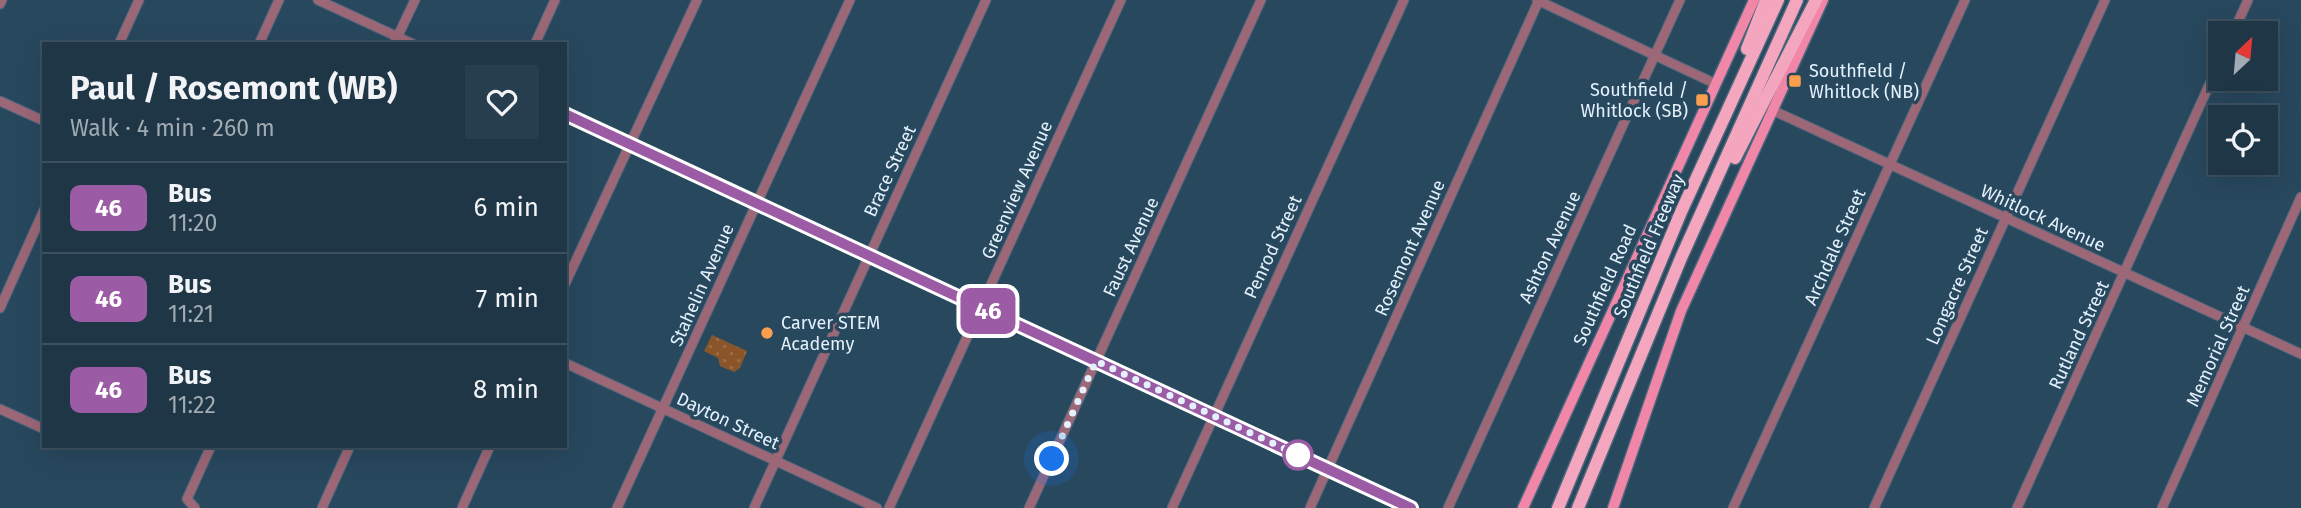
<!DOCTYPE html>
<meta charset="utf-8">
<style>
:root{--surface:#1e3646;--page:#263e4d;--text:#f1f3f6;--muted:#a1abb3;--line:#3c505f}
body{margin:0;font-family:"Fira Sans",sans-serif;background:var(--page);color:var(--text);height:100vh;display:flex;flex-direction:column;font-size:26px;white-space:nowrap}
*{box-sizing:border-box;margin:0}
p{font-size:23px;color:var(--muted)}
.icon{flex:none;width:38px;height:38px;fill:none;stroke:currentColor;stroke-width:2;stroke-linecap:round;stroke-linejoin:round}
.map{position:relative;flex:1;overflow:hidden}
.side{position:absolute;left:42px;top:42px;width:525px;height:406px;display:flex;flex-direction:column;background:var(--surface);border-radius:0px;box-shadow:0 7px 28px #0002,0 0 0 2px var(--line)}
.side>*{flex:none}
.badge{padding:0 14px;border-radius:10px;font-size:24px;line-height:46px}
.needle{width:46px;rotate:26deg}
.buttons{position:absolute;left:2208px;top:21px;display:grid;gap:14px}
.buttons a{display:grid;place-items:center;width:70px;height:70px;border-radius:0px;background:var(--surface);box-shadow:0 7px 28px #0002,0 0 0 2px var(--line);font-size:35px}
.you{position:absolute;width:35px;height:35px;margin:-18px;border:5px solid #fff;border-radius:50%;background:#1a73e8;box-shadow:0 0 0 10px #1a73e833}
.map>.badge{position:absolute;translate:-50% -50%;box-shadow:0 0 0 4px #fff}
.round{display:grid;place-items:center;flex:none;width:74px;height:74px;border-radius:0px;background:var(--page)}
.overview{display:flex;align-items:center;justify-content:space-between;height:119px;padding:0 28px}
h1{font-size:33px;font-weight:700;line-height:52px}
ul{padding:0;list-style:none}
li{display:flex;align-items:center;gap:21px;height:91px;padding:0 28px;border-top:2px solid var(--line)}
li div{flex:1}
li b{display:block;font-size:26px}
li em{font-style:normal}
li .badge{min-width:77px;font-weight:700;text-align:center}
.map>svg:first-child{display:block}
.grass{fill:url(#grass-dots)}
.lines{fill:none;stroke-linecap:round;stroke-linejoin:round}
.minor-casing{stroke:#4a667a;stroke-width:11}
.major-casing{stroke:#4a667a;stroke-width:13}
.highway-casing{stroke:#4a667a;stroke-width:15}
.minor{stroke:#9c6777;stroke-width:9}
.major{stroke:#f086a8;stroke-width:10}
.highway{stroke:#f3a6bd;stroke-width:12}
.line-casing{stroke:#fff;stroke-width:16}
.line{stroke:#9b5ba5;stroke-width:10}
.walk{stroke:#e3f1fc;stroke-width:7;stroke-dasharray:0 12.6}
.poi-dot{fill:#fa9f4e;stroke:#28485e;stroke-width:2.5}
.stop-dot{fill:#fff;stroke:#9b5ba5;stroke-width:3.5}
.labels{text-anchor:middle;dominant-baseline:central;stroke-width:7;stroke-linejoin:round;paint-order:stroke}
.poi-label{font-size:18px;fill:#e3f1fc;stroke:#28485e;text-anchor:start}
.street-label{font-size:18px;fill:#e3f1fc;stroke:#28485e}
</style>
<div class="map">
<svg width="2301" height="508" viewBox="0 0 2301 508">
<defs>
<pattern id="grass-dots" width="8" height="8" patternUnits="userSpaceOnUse" patternTransform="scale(1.75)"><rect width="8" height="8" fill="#8a5629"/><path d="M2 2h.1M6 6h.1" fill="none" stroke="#9a6f49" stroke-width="1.8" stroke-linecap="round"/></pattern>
</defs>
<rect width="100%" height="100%" fill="#28485e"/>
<path class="grass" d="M712 335 747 351 740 368 734 372 720 366 718 358 704 351Z"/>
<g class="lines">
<g class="minor-casing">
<g id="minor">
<path d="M318 0 413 44"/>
<path d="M1537 0 1716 84"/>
<path d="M0 4 2 0"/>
<path d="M2233 33 2248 0"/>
<path d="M119 44 139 0"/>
<path d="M259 44 279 0"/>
<path d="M394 44 415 0"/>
<path d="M535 44 555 0"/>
<path d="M0 101 44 121"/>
<path d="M1772 110 2301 354"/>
<path d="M565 114 1411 508"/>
<path d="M565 284 697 0"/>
<path d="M0 308 44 210"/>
<path d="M565 363 877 508"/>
<path d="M0 409 44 429"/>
<path d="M195 508 187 499 211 446"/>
<path d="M322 508 350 446"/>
<path d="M462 508 490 446"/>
<path d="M617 508 850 0"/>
<path d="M754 508 986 0"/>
<path d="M889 508 1121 0"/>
<path d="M1029 508 1261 0"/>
<path d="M1172 508 1404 0"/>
<path d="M1310 508 1539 0"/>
<path d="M1448 508 1680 0"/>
<path d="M1733 508 1965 0"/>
<path d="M1874 508 2105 0"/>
<path d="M2017 508 2221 59"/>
<path d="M2162 508 2301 197"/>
</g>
</g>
<g class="major-casing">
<g id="major">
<path d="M1523 508 1754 0"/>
<path d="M1613 508 1681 311 1823 0"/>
</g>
</g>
<g class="highway-casing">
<g id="highway">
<path d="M1747 49 1766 0"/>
<path d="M1735 158 1816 0"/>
<path d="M1558 508 1681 212 1778 0"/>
<path d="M1578 508 1681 258 1797 0"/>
</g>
</g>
<use href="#minor" class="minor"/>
<use href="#major" class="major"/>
<use href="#highway" class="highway"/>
</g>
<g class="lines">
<g class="line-casing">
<path id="line" d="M565 114 1411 508"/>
</g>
<use href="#line" class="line"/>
<path class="walk" d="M1052 459 1096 361 1298 455"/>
</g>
<g class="poi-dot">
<rect x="1788" y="74" width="14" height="14" rx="3.5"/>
<rect x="1695" y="93" width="14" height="14" rx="3.5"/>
<circle cx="767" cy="333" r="7"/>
</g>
<circle class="stop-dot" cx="1298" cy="455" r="14"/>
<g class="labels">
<g class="poi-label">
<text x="1809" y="71">Southfield /<tspan x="1809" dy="21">Whitlock (NB)</tspan></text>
<text x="1688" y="90" text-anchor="end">Southfield /<tspan x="1688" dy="21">Whitlock (SB)</tspan></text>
<text x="781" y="323">Carver STEM<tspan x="781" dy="21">Academy</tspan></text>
</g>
<g class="street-label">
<text transform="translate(890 171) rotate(-65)">Brace Street</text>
<text transform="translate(1017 190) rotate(-66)">Greenview Avenue</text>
<text transform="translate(2043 218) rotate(25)">Whitlock Avenue</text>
<text transform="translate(1649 246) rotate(-67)">Southfield Freeway</text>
<text transform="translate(1131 247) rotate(-65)">Faust Avenue</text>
<text transform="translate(1273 247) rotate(-65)">Penrod Street</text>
<text transform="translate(1550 247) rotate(-65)">Ashton Avenue</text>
<text transform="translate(1835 247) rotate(-66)">Archdale Street</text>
<text transform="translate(1410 248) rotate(-66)">Rosemont Avenue</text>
<text transform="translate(702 285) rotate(-66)">Stahelin Avenue</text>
<text transform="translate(1605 285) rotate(-66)">Southfield Road</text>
<text transform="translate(1957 286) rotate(-66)">Longacre Street</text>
<text transform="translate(2079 335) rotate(-65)">Rutland Street</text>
<text transform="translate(2218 346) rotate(-66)">Memorial Street</text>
<text transform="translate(728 421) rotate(25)">Dayton Street</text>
</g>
</g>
</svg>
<div class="buttons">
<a><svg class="needle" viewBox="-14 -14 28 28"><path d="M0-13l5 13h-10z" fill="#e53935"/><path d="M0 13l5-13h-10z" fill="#a1abb3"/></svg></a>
<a><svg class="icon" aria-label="locate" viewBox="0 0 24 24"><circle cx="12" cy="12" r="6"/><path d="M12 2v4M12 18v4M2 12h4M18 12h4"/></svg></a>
</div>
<div class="you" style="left:1052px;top:459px"></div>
<b class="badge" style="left:988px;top:311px;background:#9b5ba5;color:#fff">46</b>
<section class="side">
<div class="overview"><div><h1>Paul / Rosemont (WB)</h1><p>Walk · 4 min · 260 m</p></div><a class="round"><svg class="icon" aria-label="heart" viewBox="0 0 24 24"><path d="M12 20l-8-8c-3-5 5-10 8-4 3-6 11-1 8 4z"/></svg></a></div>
<ul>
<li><span class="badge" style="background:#9b5ba5;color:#fff">46</span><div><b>Bus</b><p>11:20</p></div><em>6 min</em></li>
<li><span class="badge" style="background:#9b5ba5;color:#fff">46</span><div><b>Bus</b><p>11:21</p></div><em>7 min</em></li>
<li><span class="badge" style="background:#9b5ba5;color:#fff">46</span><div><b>Bus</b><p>11:22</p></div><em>8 min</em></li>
</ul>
</section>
</div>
